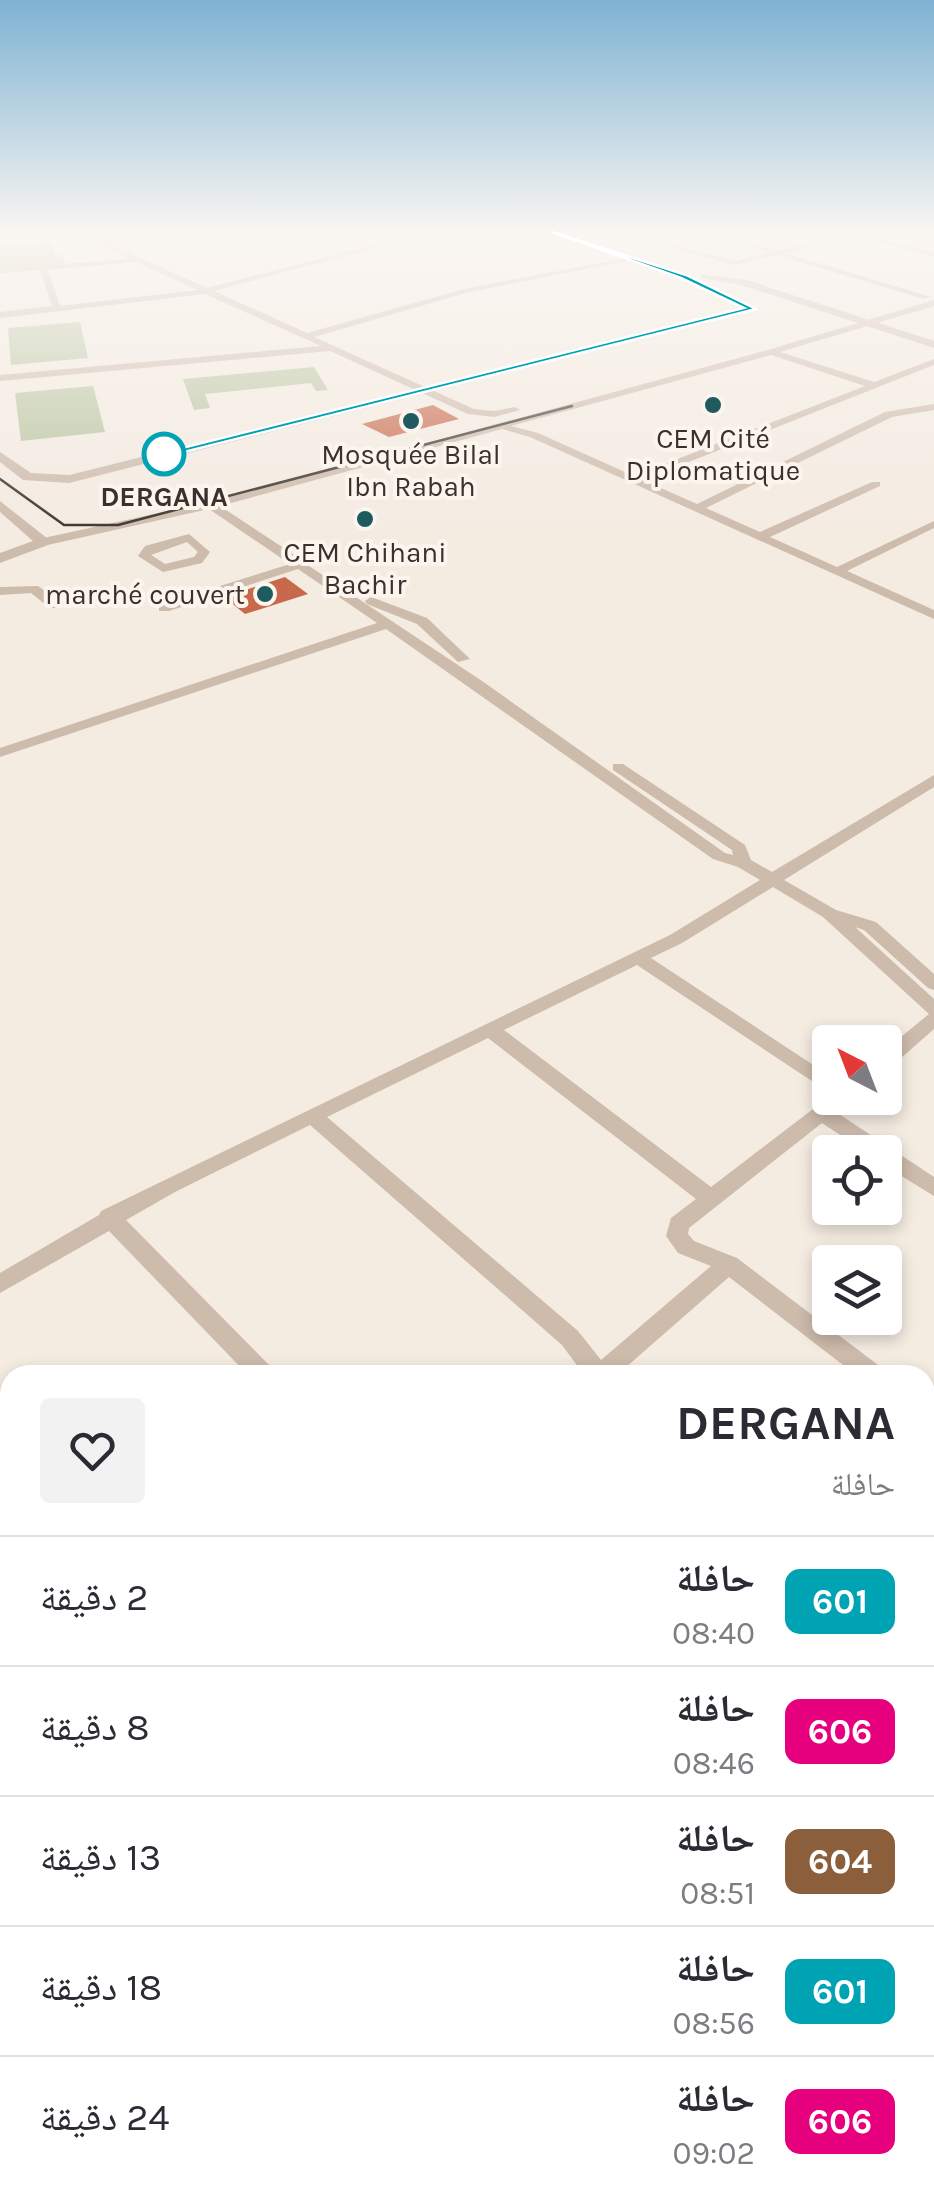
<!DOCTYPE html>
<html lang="ar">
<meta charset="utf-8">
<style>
:root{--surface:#fff;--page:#f2f2f3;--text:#2b2b33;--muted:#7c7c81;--line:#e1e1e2}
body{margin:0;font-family:Karla,"Noto Naskh Arabic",sans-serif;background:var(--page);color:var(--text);direction:rtl;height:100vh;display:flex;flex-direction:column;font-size:38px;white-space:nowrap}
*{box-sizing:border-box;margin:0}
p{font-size:32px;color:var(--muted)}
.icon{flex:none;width:55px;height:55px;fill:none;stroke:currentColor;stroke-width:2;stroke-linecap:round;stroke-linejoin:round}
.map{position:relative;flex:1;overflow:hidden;direction:ltr}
.sheet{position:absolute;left:0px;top:1365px;width:935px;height:840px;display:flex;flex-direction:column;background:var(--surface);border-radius:30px 30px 0 0;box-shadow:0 5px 15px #0003;direction:rtl}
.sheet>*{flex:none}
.badge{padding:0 20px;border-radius:15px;font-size:35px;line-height:65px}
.needle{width:65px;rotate:318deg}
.tools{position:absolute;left:812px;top:1025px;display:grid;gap:20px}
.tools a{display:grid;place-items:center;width:90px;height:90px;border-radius:10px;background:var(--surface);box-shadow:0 5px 15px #0003;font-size:50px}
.map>.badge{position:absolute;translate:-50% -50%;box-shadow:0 0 0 5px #fff}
.round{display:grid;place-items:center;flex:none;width:105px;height:105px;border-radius:10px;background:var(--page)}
.summary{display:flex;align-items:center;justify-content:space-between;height:170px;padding:0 40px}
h1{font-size:48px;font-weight:700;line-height:75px}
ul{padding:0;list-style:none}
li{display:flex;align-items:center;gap:30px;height:130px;padding:0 40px;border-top:2px solid var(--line)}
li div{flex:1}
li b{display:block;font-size:38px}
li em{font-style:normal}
li .badge{min-width:110px;font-weight:700;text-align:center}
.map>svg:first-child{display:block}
.green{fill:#b8c4a0}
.building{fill:#c8694b}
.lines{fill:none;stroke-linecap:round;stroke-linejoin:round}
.minor{fill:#cdbbac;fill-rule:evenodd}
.tertiary{fill:#cdbbac;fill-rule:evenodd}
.secondary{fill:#a18a7d;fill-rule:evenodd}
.tram{stroke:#3b302b;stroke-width:2.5}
.line{fill:#00a3b4;stroke:#fff;stroke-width:2.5}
.poi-dot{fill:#1f5a5e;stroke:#fbf5ee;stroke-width:4}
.stop-dot{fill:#fff;stroke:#00a3b4;stroke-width:5}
.labels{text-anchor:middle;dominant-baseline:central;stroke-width:8;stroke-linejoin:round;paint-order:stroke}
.far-poi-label{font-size:28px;fill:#3b302b;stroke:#fbf5ee}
.far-stop-label{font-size:28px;font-weight:bold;fill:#3b302b;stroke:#fbf5ee}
</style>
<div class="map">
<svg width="934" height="2205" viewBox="0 0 934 2205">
<rect width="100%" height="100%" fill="#f4ebe1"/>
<g class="green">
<path d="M52 244 55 255H63L65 264 0 269V247Z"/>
<path d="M80 322 88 358 11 365 8 328Z"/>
<path d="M314 367 328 390 316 391 311 383 205 394 210 408 194 410 183 379Z"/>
<path d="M93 386 105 432 21 441 15 393Z"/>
</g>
<g class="building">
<path d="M433 405 459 419 389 437 362 424Z"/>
<path d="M285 577 308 594 245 614 224 597Z"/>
</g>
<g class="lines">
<g class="minor">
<path d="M77 234H86L103 241 143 234 109 244 207 288 415 234H426L214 291 307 333 468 288 633 257 637 259 469 292 314 337 474 409 494 411 515 407 520 410 494 417 468 414 330 351 0 381V375L321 346 205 294 0 318V312L52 306 40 270 0 273V269L129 259ZM136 262 197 290 60 306 48 270Z"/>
<path d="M625 234H636L734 261 768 253 709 234H719L777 251 847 234H864L934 253V257L856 236 785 253 931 297 924 299 776 255 734 265Z"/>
<path d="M934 300V306L780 352 874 382 934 359V365L643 480 697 504 885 412 934 404V410L892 417 706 508 760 532 872 482H880V486L770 537 837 567 934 521V528L847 571 934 610V619L530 437 502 429 220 506 302 560 313 559 315 562 309 566 482 681 725 853 733 855 732 850 613 770V764H623L745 845 751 860 772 872 934 775V787L784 880 836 910 876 922 934 974V990L928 988 864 930 855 927 934 999V1029L892 1066 885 1068V1050L929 1014 823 917 773 887 682 943 651 958 830 1076V1093L637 965 504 1030 711 1187 830 1096 851 1098 836 1112 934 1177V1196L885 1166V1152H866L822 1123 689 1228 688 1234 694 1241 737 1258 882 1368 886 1375H856L729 1277 617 1375H584L562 1345 310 1125 175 1192 126 1220 272 1368 276 1375H248L109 1231 0 1293V1273L99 1215 101 1211 670 935 760 880 738 867 713 859 386 629 0 757V748L377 623 298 569 169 611H159V605L290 564 209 509 43 546 37 542 39 539 218 500 768 350ZM771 355 865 386 634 476 538 433 511 426ZM488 1038 696 1199 671 1218 666 1236 678 1253 711 1266 601 1360 578 1331 327 1117Z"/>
<path d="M189 534 210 552 202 563 163 572 138 556 145 546ZM187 542 198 552 194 557 165 564 151 555Z"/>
<path d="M38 586 60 602V608H50L31 593 0 595V587Z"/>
<path d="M371 597 427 618 470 659 458 662 417 624 367 604 365 601Z"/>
<path d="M925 1402 934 1405V1431L925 1428Z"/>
<path d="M10 1576V1602L0 1606V1580Z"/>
<path d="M925 1681 934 1684V1717L925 1714Z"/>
<path d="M10 1798V1829L0 1833V1802Z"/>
<path d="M934 1855V1889L925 1893V1859Z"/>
<path d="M925 1965 934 1968V2013L925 2009Z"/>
<path d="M10 2106V2142L0 2146V2110Z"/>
<path d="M381 2195H430L426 2205H377Z"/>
<path d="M623 2195H659L663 2205H627Z"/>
</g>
<g class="tertiary">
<path d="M550 234H562L688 274 757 309 69 483 23 480 0 462V452L31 473 69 475 742 308 680 278Z"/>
<path d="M701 274 747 280 934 341V348L741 285 701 278Z"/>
<path d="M0 501 48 539V545L0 563V553L33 541 0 512Z"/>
</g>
<g class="secondary">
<path d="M0 1490 10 1494V1536L0 1532Z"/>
<path d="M232 2195H276L280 2205H234Z"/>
</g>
<path class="tram" d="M0 479 64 525H118L572 406"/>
</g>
<linearGradient id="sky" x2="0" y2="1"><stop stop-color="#7eb2d2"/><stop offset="0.43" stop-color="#faf6f2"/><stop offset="1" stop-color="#faf6f2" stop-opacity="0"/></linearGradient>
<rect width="934" height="542" fill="url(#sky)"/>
<path class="line" d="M552 232 686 275 756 309 164 457 158 454 744 308 681 278Z"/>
<g class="poi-dot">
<circle cx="713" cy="405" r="10"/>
<circle cx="411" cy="421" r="10"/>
<circle cx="365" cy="519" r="10"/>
<circle cx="265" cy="594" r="10"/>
</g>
<circle class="stop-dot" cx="164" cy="454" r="20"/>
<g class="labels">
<g class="far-poi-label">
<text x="713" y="438">CEM Cité<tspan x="713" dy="32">Diplomatique</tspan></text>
<text x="411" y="454">Mosquée Bilal<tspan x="411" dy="32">Ibn Rabah</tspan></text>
<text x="365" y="552">CEM Chihani<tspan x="365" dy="32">Bachir</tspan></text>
<text x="245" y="594" text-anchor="end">marché couvert</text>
</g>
<g class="far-stop-label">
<text x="164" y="496">DERGANA</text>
</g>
</g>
</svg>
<div class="tools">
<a><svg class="needle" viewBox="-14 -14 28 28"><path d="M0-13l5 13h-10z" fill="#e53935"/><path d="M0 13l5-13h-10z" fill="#7c7c81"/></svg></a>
<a><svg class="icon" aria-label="locate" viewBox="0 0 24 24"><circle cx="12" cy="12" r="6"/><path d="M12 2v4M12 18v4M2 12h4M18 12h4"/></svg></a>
<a><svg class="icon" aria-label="layers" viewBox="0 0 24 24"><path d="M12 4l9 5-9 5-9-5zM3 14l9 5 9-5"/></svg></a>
</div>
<section class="sheet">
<div class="summary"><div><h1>DERGANA</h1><p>حافلة</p></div><a class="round"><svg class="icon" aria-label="heart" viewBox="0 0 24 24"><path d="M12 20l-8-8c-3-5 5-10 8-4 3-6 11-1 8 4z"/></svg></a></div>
<ul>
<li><span class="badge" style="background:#00a3b4;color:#fff">601</span><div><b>حافلة</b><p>08:40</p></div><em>2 دقيقة</em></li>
<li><span class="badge" style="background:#e6007e;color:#fff">606</span><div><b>حافلة</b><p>08:46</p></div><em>8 دقيقة</em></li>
<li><span class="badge" style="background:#8b5e3c;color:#fff">604</span><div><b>حافلة</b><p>08:51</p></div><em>13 دقيقة</em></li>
<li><span class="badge" style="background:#00a3b4;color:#fff">601</span><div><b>حافلة</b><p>08:56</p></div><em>18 دقيقة</em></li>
<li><span class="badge" style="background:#e6007e;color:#fff">606</span><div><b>حافلة</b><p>09:02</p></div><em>24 دقيقة</em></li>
</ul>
</section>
</div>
